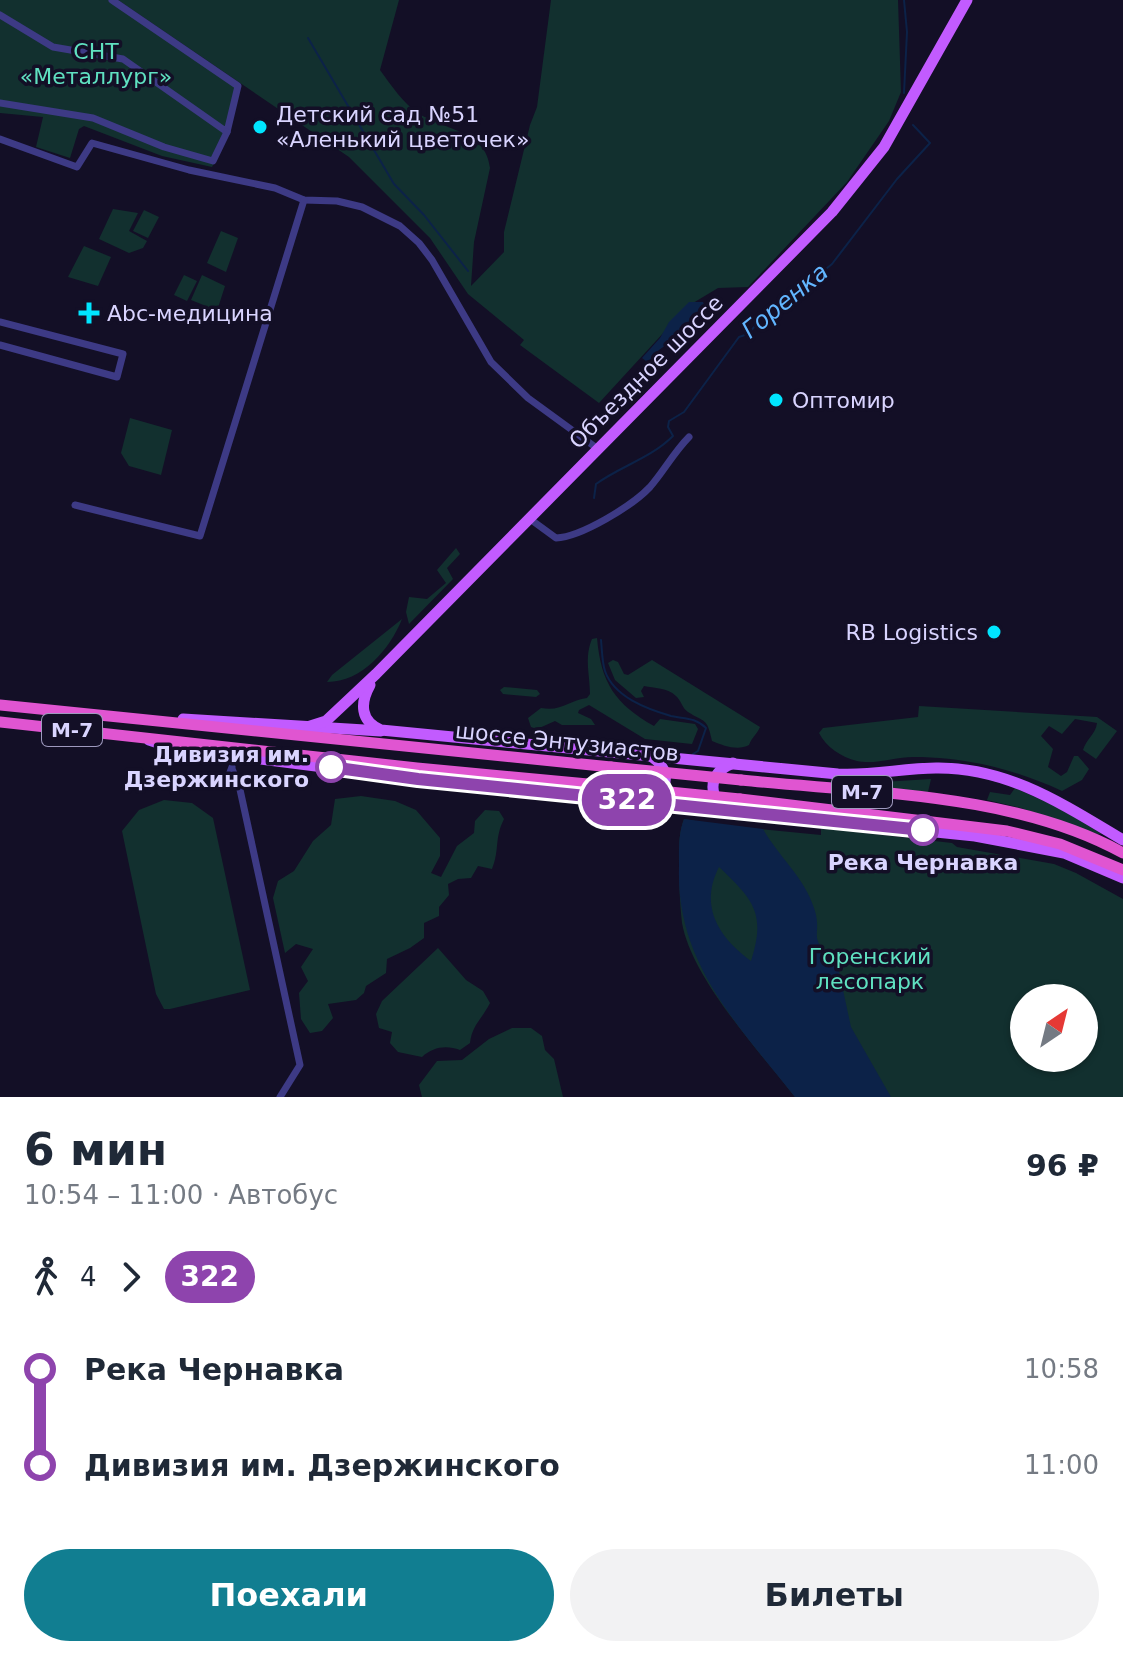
<!DOCTYPE html>
<html lang="ru">
<meta charset="utf-8">
<style>
:root{--surface:#fff;--page:#f2f2f3;--text:#1f2937;--muted:#747a83;--accent:#117e91}
body{margin:0;font-family:"DejaVu Sans",sans-serif;background:var(--page);color:var(--text);height:100vh;display:flex;flex-direction:column;font-size:30px;white-space:nowrap}
*{box-sizing:border-box;margin:0}
p{font-size:26px;color:var(--muted)}
.icon{flex:none;width:44px;height:44px;fill:none;stroke:currentColor;stroke-width:2;stroke-linecap:round;stroke-linejoin:round}
.map{position:relative;height:1097px;overflow:hidden}
.panel{display:flex;flex-direction:column;background:var(--surface);flex:1}
.panel>*{flex:none}
.badge{padding:0 16px;border-radius:26px;font-size:28px;line-height:52px}
.needle{width:52px;rotate:35deg}
.tools{position:absolute;left:1010px;top:984px;display:grid;gap:16px}
.tools a{display:grid;place-items:center;width:88px;height:88px;border-radius:50%;background:var(--surface);box-shadow:0 2px 6px #0004;font-size:40px}
.map>.badge{position:absolute;translate:-50% -50%;box-shadow:0 0 0 4px #fff}
.legs{display:flex;align-items:center;gap:12px;height:88px;padding:0 24px;font-size:26px}
.legs p{margin-inline-start:auto}
.summary{display:flex;align-items:center;justify-content:space-between;height:136px;padding:0 24px}
h1{font-size:44px;font-weight:800;line-height:60px}
.cta{display:flex;gap:16px;margin-top:auto;padding:16px 24px}
.cta a{flex:1;height:92px;border-radius:48px;background:var(--accent);color:#fff;font-size:32px;font-weight:800;line-height:92px;text-align:center}
.cta a+a{background:var(--page);color:var(--text)}
ul{padding:0 24px;list-style:none}
li{display:flex;align-items:center;gap:28px;height:96px;font-size:30px}
li i{display:grid;place-items:center;width:12px;height:100%;margin:0 10px;background:currentColor}
li i::after{content:'';width:20px;height:20px;margin:-10px;border:6px solid;border-radius:50%;background:var(--surface)}
li p{margin-inline-start:auto}
li:first-child i{background:linear-gradient(#0000 50%,currentColor 0)}
li:last-child i{background:linear-gradient(currentColor 50%,#0000 0)}
.map>svg:first-child{display:block}
.green{fill:#12302f;fill-rule:evenodd}
.water{fill:#0c2248;fill-rule:evenodd}
.lines{fill:none;stroke-linecap:round;stroke-linejoin:round}
.stream{stroke:#0c2248;stroke-width:2}
.minor{stroke:#3d3a85;stroke-width:7}
.primary{stroke:#c25bff;stroke-width:11}
.trunk{stroke:#e055d1;stroke-width:11}
.trunk-bridge{stroke:#e055d1;stroke-width:11}
.line-1-casing{stroke:#fff;stroke-width:18}
.line-1{stroke:#8e44ad;stroke-width:12}
.poi-dot{fill:#00e5ff;stroke:#130f26;stroke-width:3}
.stop-1-dot{fill:#fff;stroke:#8e44ad;stroke-width:4}
.labels{text-anchor:middle;dominant-baseline:central;stroke-width:7;stroke-linejoin:round;paint-order:stroke}
.shield{fill:#130f26;stroke:#9e99be;stroke-width:2}
.shield-label{font-size:20px;font-weight:bold;fill:#d9d4ff}
.park-label{font-size:22px;fill:#5fe0c0;stroke:#130f26}
.poi-label{font-size:22px;fill:#d9d4ff;stroke:#130f26;text-anchor:start}
.street-label{font-size:22px;fill:#d9d4ff;stroke:#130f26}
.stop-label{font-size:22px;font-weight:bold;fill:#d9d4ff;stroke:#130f26;text-anchor:end}
.water-label{font-size:24px;font-style:italic;fill:#62b6ff;stroke:#130f26}
</style>
<div class="map">
<svg width="1123" height="1097" viewBox="0 0 1123 1097">
<rect width="100%" height="100%" fill="#130f26"/>
<g class="green">
<path d="M0 0H116L239 84 229 133 212 167 162 156 84 126 79 129 70 158 36 147 43 117 0 113Z"/>
<path d="M118 0H399L380 70C391 85 403 103 418 113 445 131 486 130 490 168L474 242 471 286 504 252V232L530 125 537 107 551 0H898L901 92 889 121 847 182 748 287 718 288 688 306 599 403 520 345 524 340 468 294 430 238 349 157Z"/>
<path d="M113 209 138 213 129 231 147 241 143 248 129 253 99 239Z"/>
<path d="M144 210 159 217 148 238 133 231Z"/>
<path d="M221 231 238 238 226 272 207 263Z"/>
<path d="M84 246 111 257 98 286 68 277Z"/>
<path d="M184 275 197 281 187 301 174 295Z"/>
<path d="M202 275 225 286 217 311 207 319 202 317 206 306 191 300Z"/>
<path d="M130 418 172 430 161 475 129 466 121 453Z"/>
<path d="M456 548 460 554 447 568 453 579 409 624 406 612 409 597 427 599 446 583 437 570Z"/>
<path d="M402 619C390 649 362 682 327 682L332 675Z"/>
<path d="M597 638C601 683 615 704 654 726L660 719 695 724 698 729 692 744 645 739 589 705 579 710 578 713 591 719 595 725H562L555 721 537 729 531 727 528 718 541 708C562 712 569 700 587 698L590 694C590 674 584 658 592 639Z"/>
<path d="M613 660 618 662 624 674 628 675 652 660 760 727C757 734 752 737 749 745 738 751 724 746 712 741 707 717 705 723 688 712 682 708 681 700 676 696 668 688 654 688 644 686L641 691 644 697 636 698 615 680 608 663Z"/>
<path d="M504 687 537 690 540 694 536 697 503 694 500 690Z"/>
<path d="M919 706 1097 717 1117 731 1096 759 1083 750C1086 739 1096 734 1097 723L1075 719 1062 734 1049 726 1041 736 1053 749 1048 767 1061 776 1067 772 1074 756H1078L1089 769 1082 780 1062 791C1014 769 966 757 913 757 896 757 874 765 857 761 841 757 826 747 819 733L823 728 918 717Z"/>
<path d="M931 779 928 792 850 784Z"/>
<path d="M1015 788 1057 807 1102 834H1097L1021 808 987 800 990 792 1010 795Z"/>
<path d="M361 796 395 801 416 810 440 838V856L431 873 441 877 457 846 474 833 475 821 485 810 499 811 504 819C494 839 500 849 492 869L478 866 471 878 458 879 448 884 449 895 439 907V916L424 923V938L410 948 387 959 386 973 366 986 364 993 356 1000 328 1004 333 1018 322 1031 310 1033 301 1019 299 993 308 981 301 967 313 949 296 944 285 953 273 898 278 881 294 871 313 841 331 825 335 799Z"/>
<path d="M164 800 192 803 213 818 250 990 170 1009H164L156 994 122 831 139 810Z"/>
<path d="M684 819 719 825 821 835V828L952 843 957 847 1054 864 1076 873 1123 899V1097H795C760 1052 692 979 682 923 680 905 679 885 679 868 679 851 678 835 684 819ZM1024 998H1084V1058H1024Z"/>
<path d="M438 948 466 980 483 991 490 1003C482 1019 472 1025 470 1043L460 1050C446 1045 433 1047 422 1057L398 1052 390 1043 392 1032 379 1028 376 1014 382 1001Z"/>
<path d="M512 1028H531L542 1036 545 1050 554 1059 563 1097H422L419 1085 437 1061 462 1060 489 1039Z"/>
</g>
<g class="water">
<path d="M689 302H703L705 307 681 334 659 350 654 358 646 361 642 358 660 338 669 322Z"/>
<path d="M684 819 763 829C779 857 804 877 814 908 824 937 804 936 837 962L851 1027 891 1097H795C739 1026 676 964 679 868 679 851 678 835 684 819ZM719 867C754 900 766 914 751 961 718 937 699 906 719 867Z"/>
</g>
<g class="lines">
<g class="stream">
<path d="M904 0 907 32 904 93"/>
<path d="M308 38 394 184 424 215 468 271"/>
<path d="M594 498 596 484C621 466 651 458 673 436L668 427 669 421 684 412 739 337 748 334 765 315 796 293 812 276 821 273 832 264 897 179 930 143 913 125"/>
<path d="M601 640C602 650 602 662 605 671 614 697 647 709 671 716 684 719 695 717 706 728L698 751 693 754"/>
</g>
<g class="minor">
<path d="M0 15 53 47 123 59 227 132 238 86 112 0"/>
<path d="M0 103 93 118 164 147 213 161 227 132"/>
<path d="M0 139 77 167 92 143 189 170 275 188 304 200 337 201 362 207 400 226 419 243 432 260 491 362 528 398 598 449"/>
<path d="M0 322 123 354 117 377 0 345"/>
<path d="M75 505 200 536 304 200"/>
<path d="M530 519 556 538C581 537 632 506 650 487 664 471 674 452 689 437"/>
<path d="M232 769 239 785 300 1065 280 1097"/>
<path d="M226 783 232 767"/>
</g>
<g class="primary">
<path d="M370 685C360 703 360 721 381 730L838 774C872 776 903 768 936 768 1008 767 1064 805 1123 840"/>
<path d="M183 719 381 731"/>
<path d="M304 728 326 721 376 674 832 212 884 147 967 0"/>
<path d="M149 740 173 748 418 779 975 836 1064 853 1123 878"/>
<path d="M649 755C666 765 671 780 658 796"/>
<path d="M718 802C707 785 715 770 733 763"/>
</g>
<g class="trunk">
<path d="M0 705 611 767"/>
<path d="M0 722 417 768 609 786"/>
<path d="M741 780C864 793 1013 792 1123 853"/>
<path d="M740 799 1007 831 1060 844 1123 870"/>
</g>
<g class="trunk-bridge">
<path d="M611 767 741 780"/>
<path d="M609 786 740 799"/>
</g>
</g>
<g class="lines">
<g class="line-1-casing">
<path id="line-1" d="M331 767 418 779 923 830"/>
</g>
<use href="#line-1" class="line-1"/>
</g>
<g class="poi-dot">
<circle cx="260" cy="127" r="8"/>
<path d="M85 301h8v8h8v8h-8v8h-8v-8h-8v-8h8z"/>
<circle cx="776" cy="400" r="8"/>
<circle cx="994" cy="632" r="8"/>
</g>
<g class="stop-1-dot">
<circle cx="331" cy="767" r="14"/>
<circle cx="923" cy="830" r="14"/>
</g>
<g class="labels">
<g class="shield">
<rect x="42" y="714" width="60" height="32" rx="6"/>
<rect x="832" y="776" width="60" height="32" rx="6"/>
</g>
<g class="shield-label">
<text x="72" y="730">М-7</text>
<text x="862" y="792">М-7</text>
</g>
<g class="park-label">
<text x="96" y="51">СНТ<tspan x="96" dy="25">«Металлург»</tspan></text>
<text x="870" y="956">Горенский<tspan x="870" dy="25">лесопарк</tspan></text>
</g>
<g class="poi-label">
<text x="276" y="114">Детский сад №51<tspan x="276" dy="25">«Аленький цветочек»</tspan></text>
<text x="107" y="313">Abc-медицина</text>
<text x="792" y="400">Оптомир</text>
<text x="978" y="632" text-anchor="end">RB Logistics</text>
</g>
<g class="street-label">
<text transform="translate(646 372) rotate(-45)">Объездное шоссе</text>
<text transform="translate(567 742) rotate(6)">шоссе Энтузиастов</text>
</g>
<g class="stop-label">
<text x="309" y="754">Дивизия им.<tspan x="309" dy="25">Дзержинского</tspan></text>
<text x="923" y="862" text-anchor="middle">Река Чернавка</text>
</g>
<g class="water-label">
<text transform="translate(785 301) rotate(-39)">Горенка</text>
</g>
</g>
</svg>
<div class="tools">
<a><svg class="needle" viewBox="-14 -14 28 28"><path d="M0-13l5 13h-10z" fill="#e53935"/><path d="M0 13l5-13h-10z" fill="#747a83"/></svg></a>
</div>
<b class="badge" style="left:627px;top:800px;background:#8e44ad;color:#fff">322</b>
</div>
<section class="panel">
<div class="summary"><div><h1>6 мин</h1><p>10:54 – 11:00 · Автобус</p></div><b>96 ₽</b></div>
<div class="legs"><svg class="icon" aria-label="walk" viewBox="0 0 24 24"><circle cx="13" cy="4" r="2"/><path d="M13 8l-2 6 4 7M11 14l-3 7M7 12l3-4h3l4 4"/></svg>4<svg class="icon" aria-label="forward" viewBox="0 0 24 24"><path d="M9 5l7 7-7 7"/></svg><b class="badge" style="background:#8e44ad;color:#fff">322</b></div>
<ul>
<li><i style="color:#8e44ad"></i><b>Река Чернавка</b><p>10:58</p></li>
<li><i style="color:#8e44ad"></i><b>Дивизия им. Дзержинского</b><p>11:00</p></li>
</ul>
<div class="cta"><a>Поехали</a><a>Билеты</a></div>
</section>
